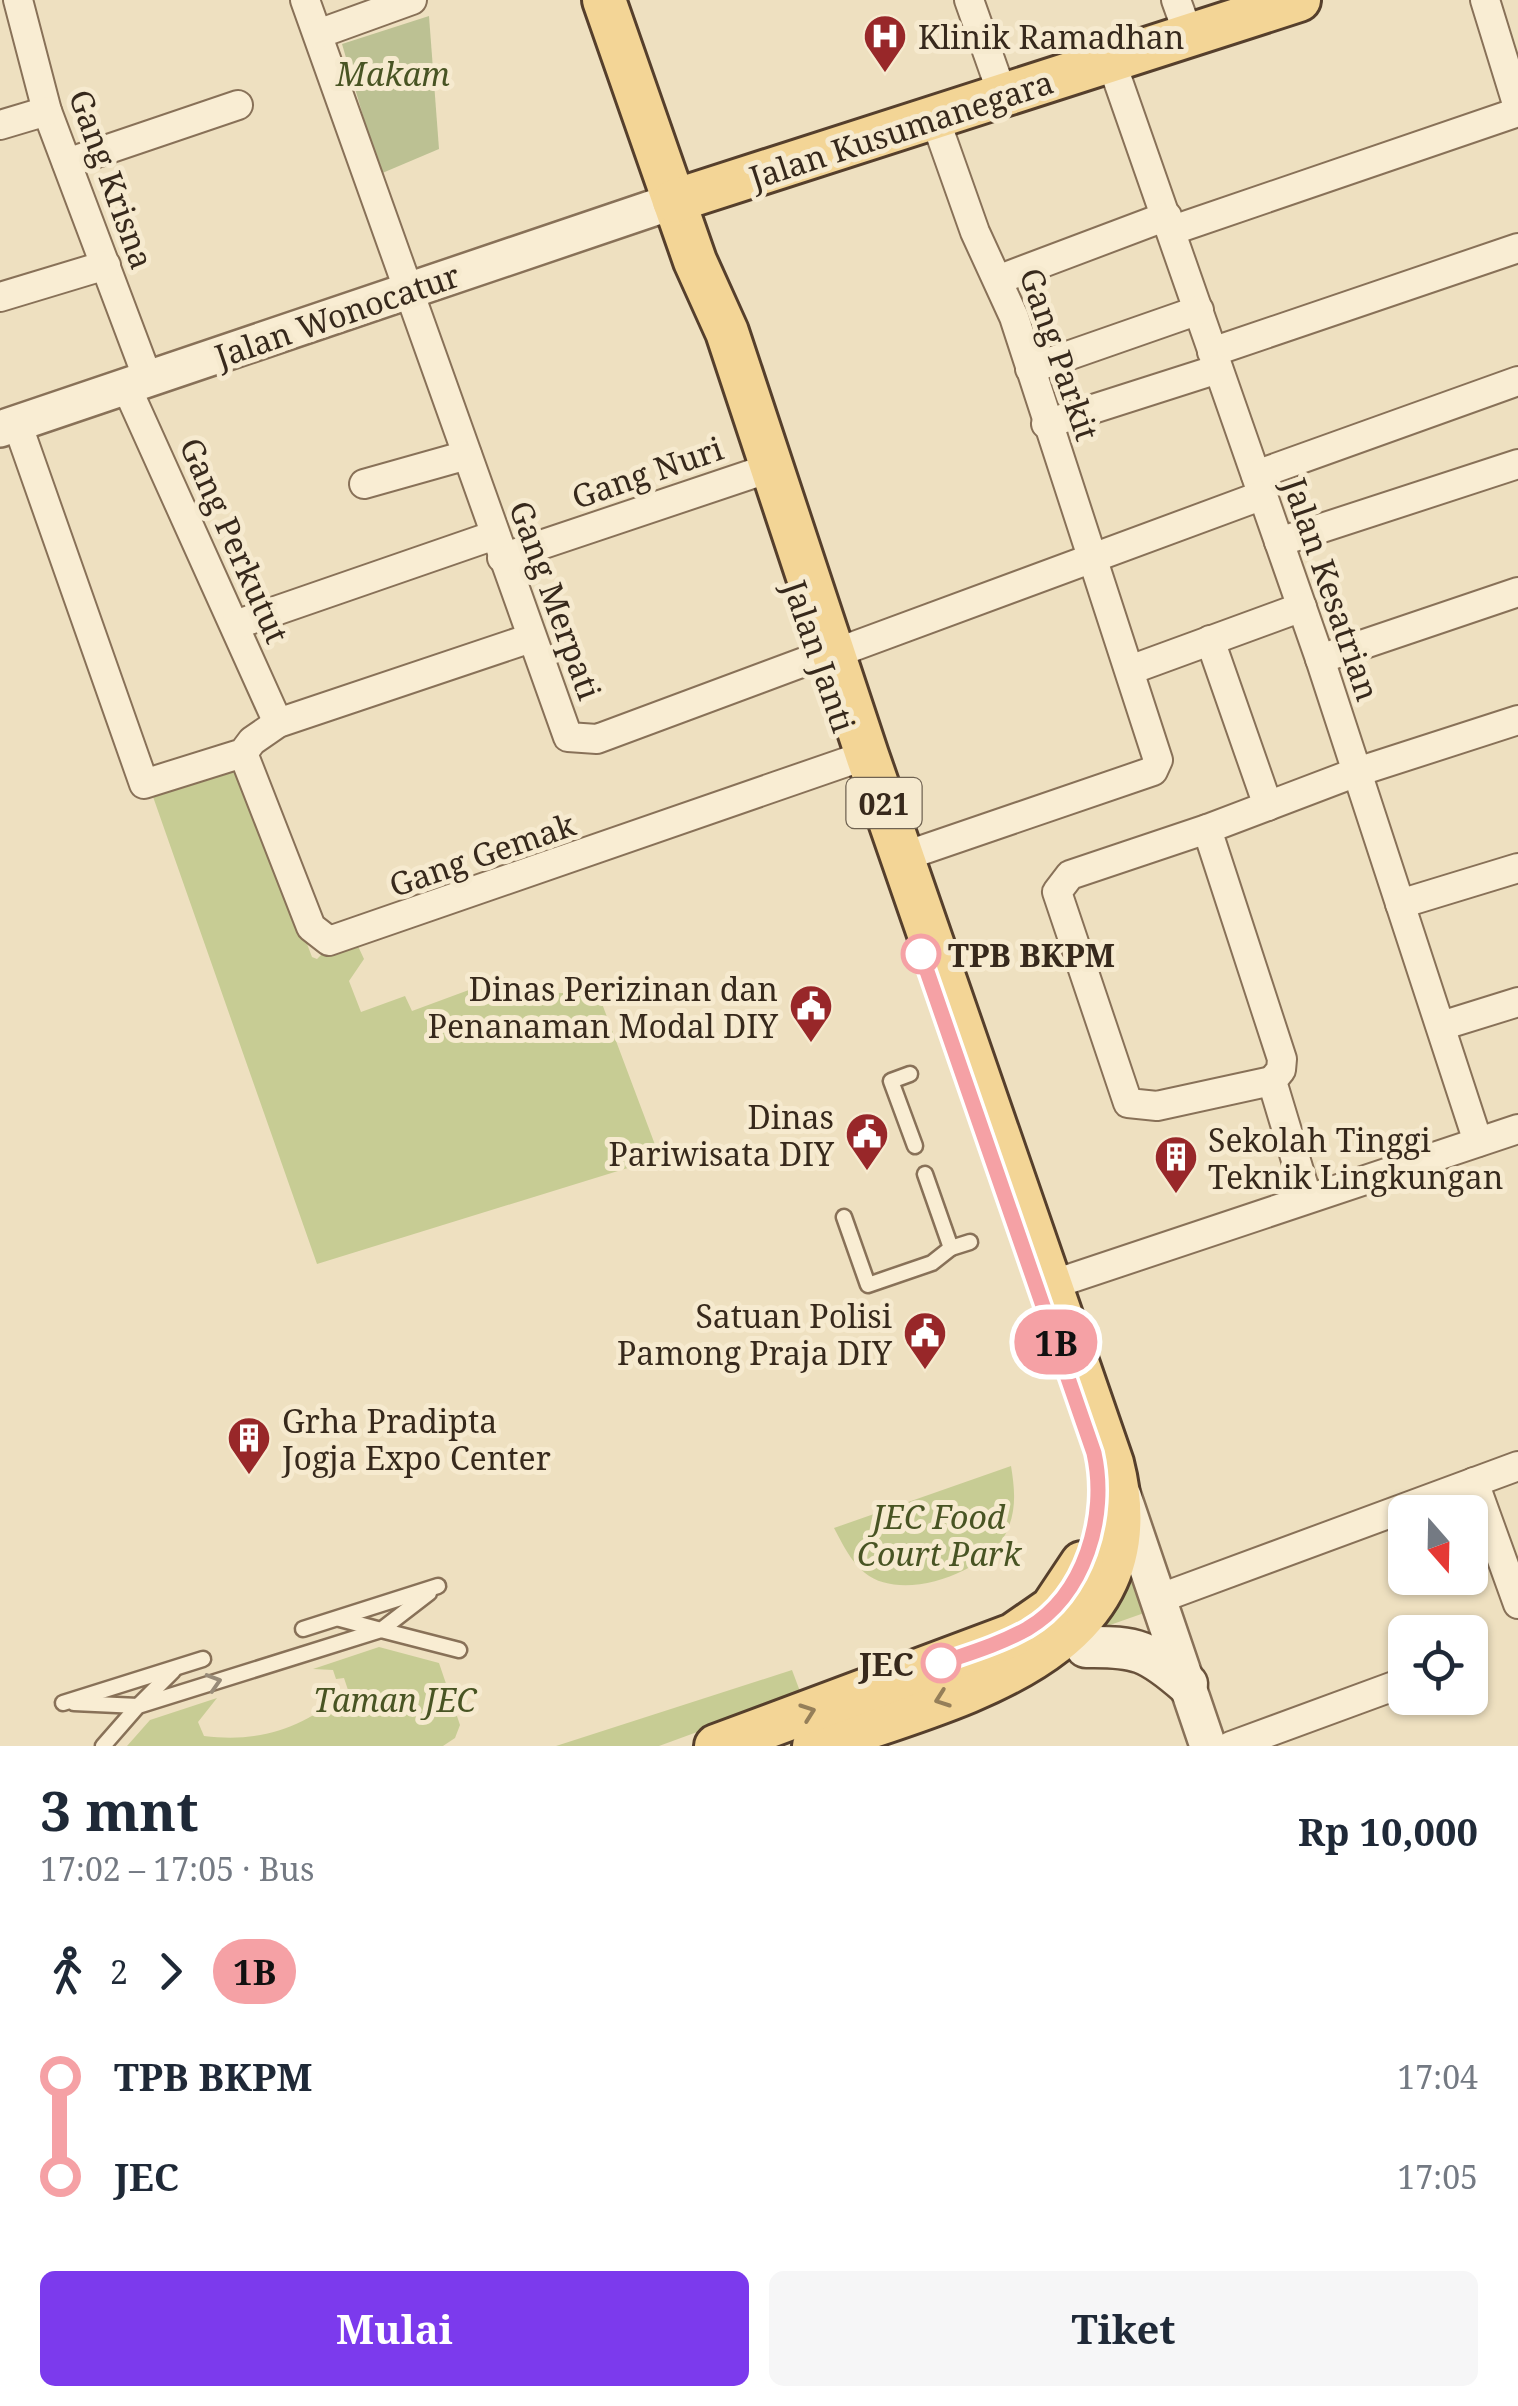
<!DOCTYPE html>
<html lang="id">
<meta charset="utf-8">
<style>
:root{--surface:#fff;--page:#f6f6f7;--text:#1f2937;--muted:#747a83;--accent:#7c3aed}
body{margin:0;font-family:"Noto Serif",serif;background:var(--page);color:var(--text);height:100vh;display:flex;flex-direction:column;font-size:38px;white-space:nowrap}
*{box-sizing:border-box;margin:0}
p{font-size:32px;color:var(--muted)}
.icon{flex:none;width:55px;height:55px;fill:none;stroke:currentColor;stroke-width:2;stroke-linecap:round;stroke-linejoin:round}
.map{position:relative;height:1746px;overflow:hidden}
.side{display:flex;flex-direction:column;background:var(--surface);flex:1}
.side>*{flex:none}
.badge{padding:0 20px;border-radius:32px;font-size:35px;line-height:65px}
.needle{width:65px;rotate:160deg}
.tools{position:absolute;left:1388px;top:1495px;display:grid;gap:20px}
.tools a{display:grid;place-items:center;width:100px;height:100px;border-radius:15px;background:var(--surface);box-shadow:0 2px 8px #0004;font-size:50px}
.map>.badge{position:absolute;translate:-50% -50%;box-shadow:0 0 0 5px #fff}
.legs{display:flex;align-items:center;gap:15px;height:110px;padding:0 40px;font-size:32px}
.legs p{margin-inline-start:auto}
.summary{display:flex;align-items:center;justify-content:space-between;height:170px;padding:0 40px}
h1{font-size:55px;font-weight:700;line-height:75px}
.cta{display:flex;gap:20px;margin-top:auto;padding:20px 40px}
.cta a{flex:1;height:115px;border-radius:15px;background:var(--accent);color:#fff;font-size:40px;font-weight:700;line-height:115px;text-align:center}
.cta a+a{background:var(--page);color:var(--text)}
ul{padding:0 40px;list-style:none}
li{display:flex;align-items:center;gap:35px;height:100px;font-size:38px}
li i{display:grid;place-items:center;width:15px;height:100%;margin:0 12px;background:currentColor}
li i::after{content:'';width:25px;height:25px;margin:-12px;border:8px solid;border-radius:50%;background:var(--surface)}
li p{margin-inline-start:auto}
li:first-child i{background:linear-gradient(#0000 50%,currentColor 0)}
li:last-child i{background:linear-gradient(currentColor 50%,#0000 0)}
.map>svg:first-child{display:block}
.green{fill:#c7cc94}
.cemetery{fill:#bcc193}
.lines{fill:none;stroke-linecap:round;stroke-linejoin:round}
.service-casing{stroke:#887158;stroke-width:19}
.minor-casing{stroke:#887158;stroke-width:32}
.tertiary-casing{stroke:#887158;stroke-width:40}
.secondary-casing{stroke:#69523b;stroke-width:45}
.primary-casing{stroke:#553f2c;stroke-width:48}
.service{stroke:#f9edd3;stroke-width:14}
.minor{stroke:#f9edd3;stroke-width:28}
.tertiary{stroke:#f9edd3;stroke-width:35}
.secondary{stroke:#f9edd3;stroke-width:40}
.primary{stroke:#f3d596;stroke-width:42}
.oneway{stroke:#988b78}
.oneway2{stroke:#957f59}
.line-1-casing{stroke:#fff;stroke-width:22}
.line-1{stroke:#f5a1a5;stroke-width:15}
.stop-1-dot{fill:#fff;stroke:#f5a1a5;stroke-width:5}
.labels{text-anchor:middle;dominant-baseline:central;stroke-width:10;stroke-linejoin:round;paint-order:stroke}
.shield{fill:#f6eacf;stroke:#706352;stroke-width:2.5}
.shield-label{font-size:30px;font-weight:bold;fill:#37291c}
.poi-label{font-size:32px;fill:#37291c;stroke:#f6eacf;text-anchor:start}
.park-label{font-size:32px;font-style:italic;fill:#485423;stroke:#f6eacf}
.street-label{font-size:32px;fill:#37291c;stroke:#f6eacf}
.stop-label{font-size:32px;font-weight:bold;fill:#37291c;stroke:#f6eacf;text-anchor:start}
</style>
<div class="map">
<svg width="1518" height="1746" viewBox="0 0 1518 1746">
<rect width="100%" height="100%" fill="#eee0c0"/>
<g class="green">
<path d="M240 766 312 957 317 959 327 949 357 944 364 959 349 981 361 1012 405 996 412 1011 504 977 511 997C537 988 568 996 598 993L660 1158 317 1264 151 791Z"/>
<path d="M1011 1466C1015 1490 1017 1512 1005 1535 984 1573 902 1603 865 1573 851 1562 842 1543 834 1528Z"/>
<path d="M1129 1559 1147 1612 1093 1631Z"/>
<path d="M379 1647 439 1663 460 1725 455 1738 443 1746H127L150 1720 217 1698 198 1722 204 1736C261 1743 304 1728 348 1690L344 1678 336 1679 333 1670 313 1669Z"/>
<path d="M792 1670 801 1694 659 1746H556Z"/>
</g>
<path class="cemetery" d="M429 16 439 149 380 174 342 44Z"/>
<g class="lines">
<g class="service-casing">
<g id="service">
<path d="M910 1074 891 1081 915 1146"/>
<path d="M925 1174 951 1248 970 1242"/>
<path d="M844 1217 868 1285 932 1263 951 1248"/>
<path d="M340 1619 381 1630 429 1593"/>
<path d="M303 1629 438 1586"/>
<path d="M63 1703 203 1659"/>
<path d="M74 1703 138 1706 173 1671"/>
<path d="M103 1746 138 1706 381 1630 459 1650"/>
</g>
</g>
<g class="minor-casing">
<g id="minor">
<path d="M18 0 47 111 148 379"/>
<path d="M305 0 568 737 597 739 820 656"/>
<path d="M969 0 1003 96"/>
<path d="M1176 0 1189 36"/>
<path d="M1485 0 1518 107"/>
<path d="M318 34 412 0"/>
<path d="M1111 61 1320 659 1478 1142"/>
<path d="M0 125 47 111"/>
<path d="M67 163 238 105"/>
<path d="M1173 230 1518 112"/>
<path d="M1000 279 1167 216"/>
<path d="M0 297 106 265"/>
<path d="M1212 352 1518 248"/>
<path d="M1030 369 1199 310"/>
<path d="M126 386 278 723"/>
<path d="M17 423 144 784 243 753 252 741 278 723 531 638"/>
<path d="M1046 424 1218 369"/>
<path d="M1256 475 1518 381"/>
<path d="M364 484 467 455"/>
<path d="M1279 542 1518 464"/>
<path d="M502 558 758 472"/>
<path d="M235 625 495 535"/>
<path d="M1210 640 1268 806"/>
<path d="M833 654 1263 495"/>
<path d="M1320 659 1518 592"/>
<path d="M1130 670 1302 607"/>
<path d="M243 753 311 927 329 941 855 759"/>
<path d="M1207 829 1070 875 1057 892 1128 1103 1157 1106 1272 1081"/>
<path d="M902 857 1153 771 1158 760 1014 317 975 232 935 119"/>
<path d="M1400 904 1518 868"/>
<path d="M1441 1026 1518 1002"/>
<path d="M1307 1197 1272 1081 1281 1070 1282 1059 1207 829 1357 772 1518 720"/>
<path d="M1051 1285 1518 1129"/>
<path d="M1474 1482 1518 1604"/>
<path d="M1158 1599 1518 1466"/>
<path d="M1231 1746 1405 1682"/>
</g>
</g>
<g class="tertiary-casing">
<g id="tertiary">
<path d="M0 429 674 201"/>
<path d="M1123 1496 1208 1746"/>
</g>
</g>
<g class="secondary-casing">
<path id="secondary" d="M1086 1647C1137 1646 1149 1651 1187 1684"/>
</g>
<g class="primary-casing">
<g id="primary">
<path d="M604 0 695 261 727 332 867 755 1112 1463C1162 1657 948 1697 814 1746"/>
<path d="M674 201 1299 0"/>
<path d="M716 1746 1013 1635 1052 1608 1082 1563"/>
</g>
</g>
<use href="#service" class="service"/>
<use href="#minor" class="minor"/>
<use href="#tertiary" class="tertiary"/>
<use href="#secondary" class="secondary"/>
<use href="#primary" class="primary"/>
</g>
<defs><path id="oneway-chevron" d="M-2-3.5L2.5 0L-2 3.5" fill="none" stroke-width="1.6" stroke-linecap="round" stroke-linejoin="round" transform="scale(2.5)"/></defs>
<use class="oneway" href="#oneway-chevron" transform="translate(214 1682) rotate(-17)"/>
<g class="oneway2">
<use href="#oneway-chevron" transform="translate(942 1699) rotate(160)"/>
<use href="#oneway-chevron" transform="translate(808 1712) rotate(-20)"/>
</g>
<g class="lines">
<g class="line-1-casing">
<path id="line-1" d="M921 954 1094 1453C1108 1516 1085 1595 1027 1629 1000 1644 970 1653 941 1663"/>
</g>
<use href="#line-1" class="line-1"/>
</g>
<defs>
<g id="hospital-pin" transform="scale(2.25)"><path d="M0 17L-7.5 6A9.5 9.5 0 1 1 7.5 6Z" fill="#982729" stroke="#f6eacf"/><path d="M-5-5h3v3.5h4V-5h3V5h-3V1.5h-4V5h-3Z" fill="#fff"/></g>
<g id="civic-pin" transform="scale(2.25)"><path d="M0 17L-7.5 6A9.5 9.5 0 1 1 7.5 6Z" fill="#982729" stroke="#f6eacf"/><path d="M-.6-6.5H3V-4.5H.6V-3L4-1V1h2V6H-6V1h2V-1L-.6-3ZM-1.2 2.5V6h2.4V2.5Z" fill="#fff"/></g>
<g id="building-pin" transform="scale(2.25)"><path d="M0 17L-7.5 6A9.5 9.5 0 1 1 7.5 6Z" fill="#982729" stroke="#f6eacf"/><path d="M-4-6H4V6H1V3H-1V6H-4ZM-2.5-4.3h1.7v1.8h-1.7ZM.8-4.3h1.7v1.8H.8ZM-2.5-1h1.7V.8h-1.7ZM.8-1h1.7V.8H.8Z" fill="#fff"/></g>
</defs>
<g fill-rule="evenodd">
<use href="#hospital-pin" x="885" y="36"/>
<use href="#civic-pin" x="811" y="1006"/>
<use href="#civic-pin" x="867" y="1134"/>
<use href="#building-pin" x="1176" y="1157"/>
<use href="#civic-pin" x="925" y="1333"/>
<use href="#building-pin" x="249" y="1438"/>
</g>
<g class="stop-1-dot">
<circle cx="921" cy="954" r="18"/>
<circle cx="941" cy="1663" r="18"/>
</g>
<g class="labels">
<rect class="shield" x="846.5" y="778" width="75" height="50" rx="8"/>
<g class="shield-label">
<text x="884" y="803">021</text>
</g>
<g class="poi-label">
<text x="918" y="36">Klinik Ramadhan</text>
<text x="778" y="988" text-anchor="end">Dinas Perizinan dan<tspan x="778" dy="37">Penanaman Modal DIY</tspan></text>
<text x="834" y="1116" text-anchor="end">Dinas<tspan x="834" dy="37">Pariwisata DIY</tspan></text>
<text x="1208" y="1139">Sekolah Tinggi<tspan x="1208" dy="37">Teknik Lingkungan</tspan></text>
<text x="892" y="1315" text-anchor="end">Satuan Polisi<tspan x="892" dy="37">Pamong Praja DIY</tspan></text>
<text x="282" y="1420">Grha Pradipta<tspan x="282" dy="37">Jogja Expo Center</tspan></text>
</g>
<g class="park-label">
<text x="393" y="73">Makam</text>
<text x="939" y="1516">JEC Food<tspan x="939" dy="37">Court Park</tspan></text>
<text x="395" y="1699">Taman JEC</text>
</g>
<g class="street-label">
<text transform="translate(901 129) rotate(-18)">Jalan Kusumanegara</text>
<text transform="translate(112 179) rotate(70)">Gang Krisna</text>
<text transform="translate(337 315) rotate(-19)">Jalan Wonocatur</text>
<text transform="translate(1060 354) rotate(71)">Gang Parkit</text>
<text transform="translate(647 472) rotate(-19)">Gang Nuri</text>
<text transform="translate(235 540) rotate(66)">Gang Perkutut</text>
<text transform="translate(1332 589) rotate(71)">Jalan Kesatrian</text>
<text transform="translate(556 600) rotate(70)">Gang Merpati</text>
<text transform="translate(820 656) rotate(71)">Jalan Janti</text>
<text transform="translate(482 854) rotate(-19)">Gang Gemak</text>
</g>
<g class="stop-label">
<text x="948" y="954">TPB BKPM</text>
<text x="914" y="1663" text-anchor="end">JEC</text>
</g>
</g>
</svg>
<div class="tools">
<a><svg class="needle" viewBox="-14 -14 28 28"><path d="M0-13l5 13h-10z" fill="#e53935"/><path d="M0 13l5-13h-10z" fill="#747a83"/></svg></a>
<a><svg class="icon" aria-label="locate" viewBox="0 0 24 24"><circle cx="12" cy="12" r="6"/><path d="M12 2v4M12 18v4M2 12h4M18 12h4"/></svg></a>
</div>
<b class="badge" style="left:1056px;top:1342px;background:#f5a1a5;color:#111">1B</b>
</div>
<section class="side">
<div class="summary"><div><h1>3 mnt</h1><p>17:02 – 17:05 · Bus</p></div><b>Rp 10,000</b></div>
<div class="legs"><svg class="icon" aria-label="walk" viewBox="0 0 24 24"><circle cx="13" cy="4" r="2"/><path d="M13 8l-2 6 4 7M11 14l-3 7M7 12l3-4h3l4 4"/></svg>2<svg class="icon" aria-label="forward" viewBox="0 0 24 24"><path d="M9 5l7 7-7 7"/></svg><b class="badge" style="background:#f5a1a5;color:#111">1B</b></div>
<ul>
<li><i style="color:#f5a1a5"></i><b>TPB BKPM</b><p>17:04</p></li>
<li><i style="color:#f5a1a5"></i><b>JEC</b><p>17:05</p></li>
</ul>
<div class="cta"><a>Mulai</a><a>Tiket</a></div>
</section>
